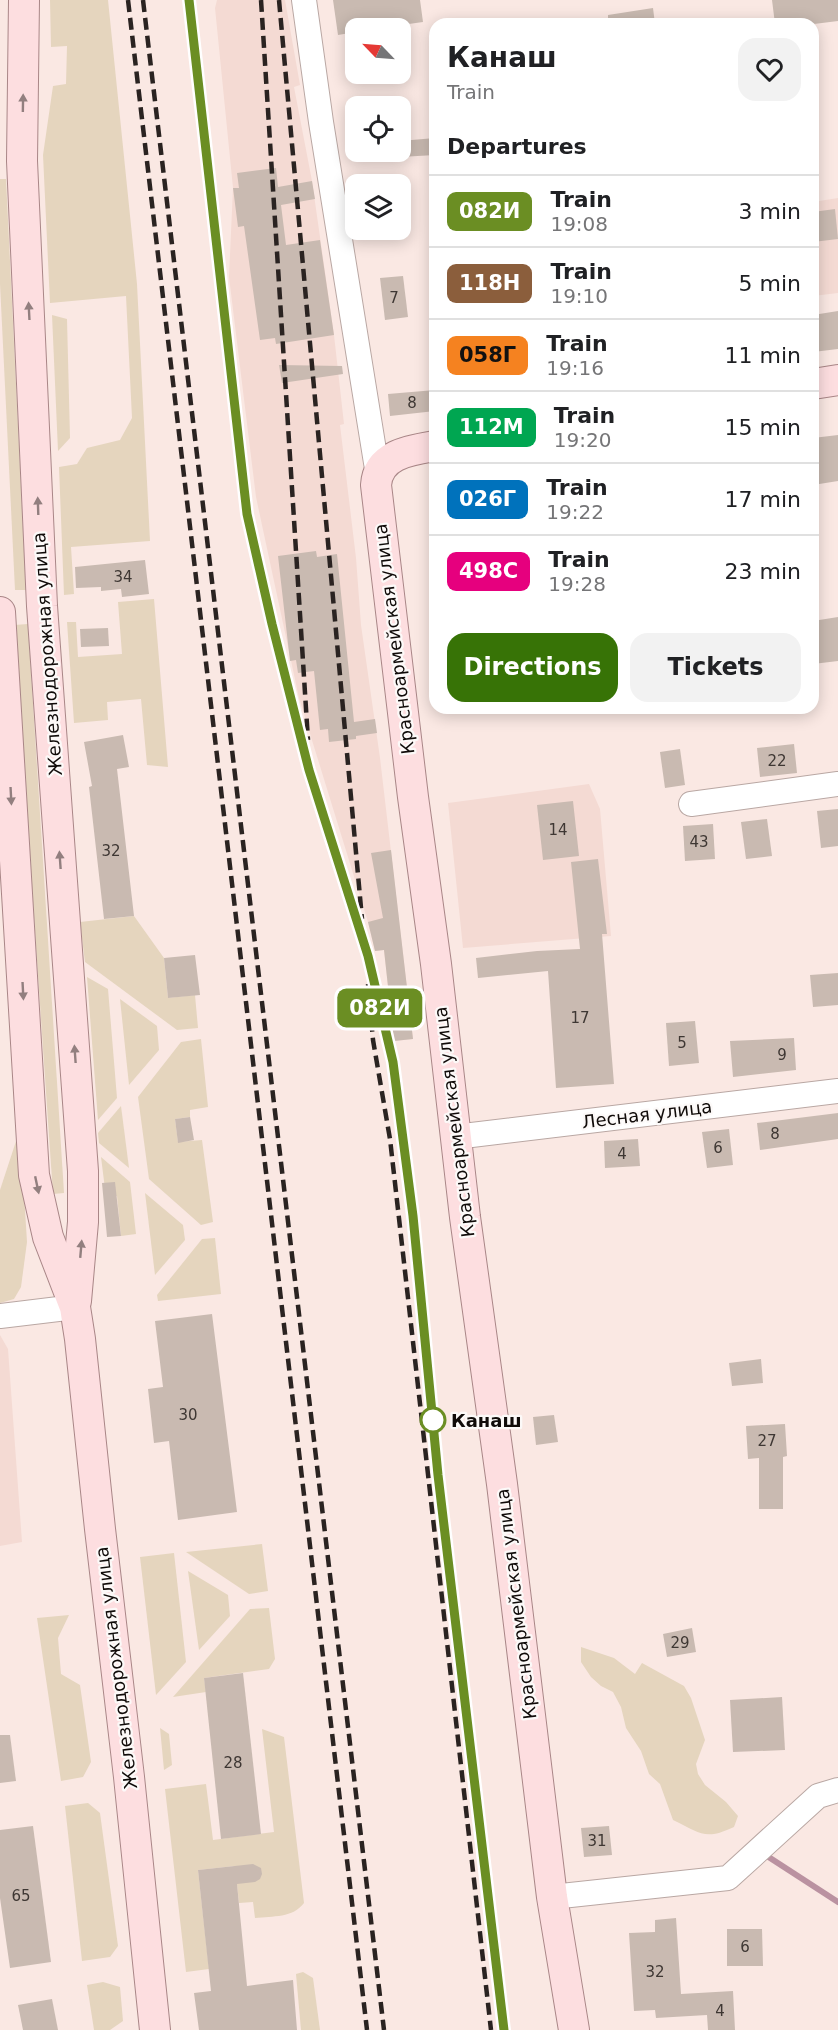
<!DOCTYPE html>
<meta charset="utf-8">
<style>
:root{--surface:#fff;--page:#f2f2f2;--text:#202124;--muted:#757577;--line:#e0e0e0;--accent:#377306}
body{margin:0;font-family:"DejaVu Sans",sans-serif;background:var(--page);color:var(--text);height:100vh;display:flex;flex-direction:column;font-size:22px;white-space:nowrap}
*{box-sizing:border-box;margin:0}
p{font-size:20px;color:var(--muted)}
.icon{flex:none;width:33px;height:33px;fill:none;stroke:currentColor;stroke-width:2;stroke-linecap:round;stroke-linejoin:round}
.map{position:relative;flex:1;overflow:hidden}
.side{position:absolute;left:429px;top:18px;width:390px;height:696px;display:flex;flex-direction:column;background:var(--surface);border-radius:18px;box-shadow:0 3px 15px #0003}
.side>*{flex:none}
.badge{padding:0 12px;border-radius:9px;font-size:21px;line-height:39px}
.needle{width:39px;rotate:295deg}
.buttons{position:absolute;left:345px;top:18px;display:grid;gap:12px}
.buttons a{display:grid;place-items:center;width:66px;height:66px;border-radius:12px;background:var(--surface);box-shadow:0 3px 15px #0003;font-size:30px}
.map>.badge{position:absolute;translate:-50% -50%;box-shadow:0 0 0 3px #fff}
h2{padding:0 18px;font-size:22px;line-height:54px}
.round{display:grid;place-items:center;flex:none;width:63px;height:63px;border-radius:18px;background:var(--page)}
.headline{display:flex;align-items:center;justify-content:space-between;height:102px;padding:0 18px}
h1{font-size:28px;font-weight:700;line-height:45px}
.action{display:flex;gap:12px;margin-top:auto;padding:12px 18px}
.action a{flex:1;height:69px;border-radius:18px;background:var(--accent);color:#fff;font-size:24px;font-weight:700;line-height:69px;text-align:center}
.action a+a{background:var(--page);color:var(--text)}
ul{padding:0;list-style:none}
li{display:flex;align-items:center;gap:18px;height:72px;padding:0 18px;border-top:2px solid var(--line)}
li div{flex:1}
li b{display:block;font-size:22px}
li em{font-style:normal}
li .badge{min-width:66px;font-weight:700;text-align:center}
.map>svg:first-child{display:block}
.built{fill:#f4dad3}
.green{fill:#e5d5be}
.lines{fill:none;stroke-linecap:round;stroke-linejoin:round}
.stream{stroke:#ba92a1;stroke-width:6}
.building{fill:#c9bab1}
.minor-casing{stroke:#b9a7a3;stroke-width:26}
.major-casing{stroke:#a98687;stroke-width:32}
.minor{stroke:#fff;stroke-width:24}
.major{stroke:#fddee0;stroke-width:30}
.rail{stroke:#2a2321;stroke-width:4.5;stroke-dasharray:12 6;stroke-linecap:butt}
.oneway{fill:#927f7f}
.line-casing{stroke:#fff;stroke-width:14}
.line{stroke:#6b8e23;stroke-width:9}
.stop-dot{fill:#fff;stroke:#6b8e23;stroke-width:3}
.labels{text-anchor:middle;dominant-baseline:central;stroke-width:4.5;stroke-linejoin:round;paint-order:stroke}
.number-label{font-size:15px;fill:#3e3733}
.street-label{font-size:18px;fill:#100b09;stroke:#fcf9f8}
.stop-label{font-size:18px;font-weight:bold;fill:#100b09;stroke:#fcf9f8;text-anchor:start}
</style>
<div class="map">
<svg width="838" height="2030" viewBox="0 0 838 2030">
<rect width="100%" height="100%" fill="#fae8e3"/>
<g class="built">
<path d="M217 0H285L300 85 294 87 312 181 334 335 344 424 340 425 356 558 361 625 380 758 413 1039 394 1041 384 950 375 951 368 922 299 698 256 497 229 277 233 188 215 8Z"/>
<path d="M838 198V293L813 296V202Z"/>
<path d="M589 784 600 809 611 936 463 948 448 803Z"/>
<path d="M0 1335 8 1349 22 1542 0 1546Z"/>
</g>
<g class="green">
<path d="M50 0H108L137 284 150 541 71 547 74 594 64 595 59 467 77 464 87 448 120 440 132 418 126 296 50 303 43 155 53 86 66 84 67 46 51 47Z"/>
<path d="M0 179H6L26 590H15L0 284Z"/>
<path d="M52 315 67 319 70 438 58 451Z"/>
<path d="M154 599 168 767 147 765 141 699 107 702 108 720 74 723 67 622H76L78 657 122 654 118 602Z"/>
<path d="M28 624 64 1193 53 1194 14 625Z"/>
<path d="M134 916 164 958 168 998 195 995 198 1028 177 1030 85 962 80 922Z"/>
<path d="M87 977 108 989 117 1098 98 1120Z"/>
<path d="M120 999 157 1026 159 1050 129 1085Z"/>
<path d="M201 1039 208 1107 190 1110V1117L175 1119 178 1142 202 1140 213 1222 201 1225 149 1179 138 1097 181 1042Z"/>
<path d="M121 1106 129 1168 99 1143 98 1133Z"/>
<path d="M20 1129 27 1242 21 1287 14 1299 0 1303V1190Z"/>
<path d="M101 1157 130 1182 136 1234 121 1236 117 1196 106 1197Z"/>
<path d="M145 1193 183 1225 185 1240 155 1275Z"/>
<path d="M215 1238 221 1294 158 1301 157 1295 202 1239Z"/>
<path d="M262 1544 268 1591 249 1594 186 1552Z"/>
<path d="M174 1553 186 1662 156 1695 140 1557Z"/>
<path d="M188 1571 228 1595 230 1616 199 1650Z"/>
<path d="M269 1608 275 1659 269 1669 204 1678 206 1692 173 1697 250 1609Z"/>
<path d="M69 1615 58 1638 61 1674 80 1685 91 1762 83 1777 61 1781 37 1618Z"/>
<path d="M581 1647 614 1658 635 1674 642 1663 684 1686 691 1698 705 1740 696 1764 698 1774 705 1785 726 1802 738 1816 734 1827C704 1841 701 1833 673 1820L660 1784 649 1774 641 1751 626 1728 621 1707 613 1692 601 1686 591 1677 581 1662Z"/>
<path d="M160 1728 169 1734 172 1765 164 1770Z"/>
<path d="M262 1729 284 1737 304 1903C293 1918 273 1916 255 1918L253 1902 239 1903 235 1866 198 1870 209 1969 186 1972 165 1789 206 1784 213 1840 274 1832Z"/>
<path d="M88 1803 100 1813 118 1946 110 1957 82 1961 65 1806Z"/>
<path d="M303 1972 313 1978 320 2030H301L296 1974Z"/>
<path d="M103 1982 120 1987 123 2021 110 2030H94L87 1985Z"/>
</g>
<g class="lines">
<path class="stream" d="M767 1856 838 1902"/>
</g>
<g class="building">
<path d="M333 0H420L423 22 380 28H356V32L338 35Z"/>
<path d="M772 0H838V21L814 24H775Z"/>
<path d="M653 8 655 24H608V15Z"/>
<path d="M435 138V155L400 157V141Z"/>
<path d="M276 168 278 187 312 181 315 199 281 205 286 245 320 240 334 335 276 344 275 338 260 340 244 226 238 227 233 188H239L237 173Z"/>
<path d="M835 209 838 239 813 242V212Z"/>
<path d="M403 276 408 317 385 320 380 278Z"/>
<path d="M838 311V349L813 352V315Z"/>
<path d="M279 365 342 366 343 374 282 383Z"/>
<path d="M435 390V411L390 416 388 394Z"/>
<path d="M838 435V481L813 485V438Z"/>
<path d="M316 551 317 557 337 554 354 722 375 719 377 733 356 736V739L329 742 328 729 320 730 314 671 298 673 296 660 290 661 278 556Z"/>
<path d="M145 560 149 594 122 597 121 589 101 591V587L76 588 75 567Z"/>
<path d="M838 617V661L813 664V621Z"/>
<path d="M108 628 109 646 81 647 80 629Z"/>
<path d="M123 735 129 767 117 769 134 916 104 919 89 787 92 786 84 742Z"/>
<path d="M794 744 797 773 760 777 757 748Z"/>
<path d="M680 749 685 785 665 788 660 752Z"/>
<path d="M573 801 579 856 543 860 537 805Z"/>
<path d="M838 809V846L821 848 817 811Z"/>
<path d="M767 819 772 856 746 859 741 822Z"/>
<path d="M713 824 715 859 685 861 683 826Z"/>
<path d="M391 850 413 1039 394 1041 384 950 375 951 368 922 383 918 371 853Z"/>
<path d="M598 859 607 934H602L614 1084 556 1088 548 971 478 978 476 958 537 951 580 949 571 862Z"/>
<path d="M195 955 200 995 168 998 164 958Z"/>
<path d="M838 973V1005L813 1007 810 975Z"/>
<path d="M695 1021 699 1063 669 1066 666 1023Z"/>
<path d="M794 1038 796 1070 733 1077 730 1041Z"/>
<path d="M838 1113V1139L760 1150 757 1123Z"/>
<path d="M190 1117 194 1140 178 1143 175 1119Z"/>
<path d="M729 1129 733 1165 707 1168 702 1132Z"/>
<path d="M638 1139 640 1166 605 1168 604 1141Z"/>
<path d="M115 1182 121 1236 107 1237 102 1183Z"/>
<path d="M212 1314 237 1512 178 1520 169 1441 154 1443 148 1389 163 1387 155 1321Z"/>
<path d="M761 1359 763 1383 732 1386 729 1363Z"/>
<path d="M554 1415 558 1442 536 1445 533 1417Z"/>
<path d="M785 1424 787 1456 783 1457V1509H759V1458L748 1459 746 1426Z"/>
<path d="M692 1628 696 1652 667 1657 663 1634Z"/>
<path d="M243 1673 261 1834 221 1839 204 1678Z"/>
<path d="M782 1697 785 1750 733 1752 730 1700Z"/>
<path d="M0 1735H10L16 1781 0 1783Z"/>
<path d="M33 1826 51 1962 10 1968 0 1898V1830Z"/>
<path d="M609 1826 612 1855 584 1857 581 1828Z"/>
<path d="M253 1864 261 1868 262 1874 260 1879 255 1882 237 1884 247 1986 293 1980 297 2030H199L194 1993 211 1991 198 1870Z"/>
<path d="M676 1918 681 1994 733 1991 735 2030H708L707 2015 656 2018 655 2010 634 2011 629 1933 655 1932V1920Z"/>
<path d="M727 1929H762L763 1966H727Z"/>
<path d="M52 1999 58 2030H23L18 2005Z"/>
</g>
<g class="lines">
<g class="minor-casing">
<g id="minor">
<path d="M304 0 321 122 378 475"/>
<path d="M691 804 838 784"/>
<path d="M455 1137 838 1091"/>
<path d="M0 1316 75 1307"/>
<path d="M552 1897 728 1878 818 1796 838 1790"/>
</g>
</g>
<g class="major-casing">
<g id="major">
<path d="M24 0 22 161 42 606 83 1171V1222L76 1301"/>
<path d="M813 384 838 380"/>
<path d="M435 446C411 450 378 454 376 485L413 797 436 964 465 1217 502 1484 552 1897 574 2030"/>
<path d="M0 612 34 1175 48 1237 75 1307 80 1339 100 1529 129 1777 155 2030"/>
</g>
</g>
<use href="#minor" class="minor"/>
<use href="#major" class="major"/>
<g class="rail">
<path d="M128 0 367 2030"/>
<path d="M143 0 384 2030"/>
<path d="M189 0 247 514 272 624 309 770 368 956 393 1062 413 1217 438 1475 504 2030"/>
<path d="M261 0 308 740"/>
<path d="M279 0 362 919"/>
<path d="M368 984 373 1040 390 1139 491 2030"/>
</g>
</g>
<defs><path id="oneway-solid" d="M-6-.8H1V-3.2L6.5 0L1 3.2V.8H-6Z" transform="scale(1.5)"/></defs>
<g class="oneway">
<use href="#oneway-solid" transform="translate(23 103) rotate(-89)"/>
<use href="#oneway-solid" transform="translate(29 311) rotate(-93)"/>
<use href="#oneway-solid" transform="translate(38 506) rotate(-92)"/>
<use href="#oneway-solid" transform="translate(11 796) rotate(87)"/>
<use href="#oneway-solid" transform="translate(60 860) rotate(-94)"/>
<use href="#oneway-solid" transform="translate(23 991) rotate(87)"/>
<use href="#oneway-solid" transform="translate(75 1054) rotate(-94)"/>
<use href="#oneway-solid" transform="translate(37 1185) rotate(78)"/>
<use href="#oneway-solid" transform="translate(81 1249) rotate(-85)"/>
</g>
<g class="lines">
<g class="line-casing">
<path id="line" d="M189 0 247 514 272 624 309 770 368 956 393 1062 413 1216 438 1475 504 2030"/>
</g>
<use href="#line" class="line"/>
</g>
<circle class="stop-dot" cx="433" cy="1420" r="12"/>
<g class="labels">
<g class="number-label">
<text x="394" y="298">7</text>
<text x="412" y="403">8</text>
<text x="123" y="577">34</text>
<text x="777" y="761">22</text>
<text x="558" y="830">14</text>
<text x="699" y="842">43</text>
<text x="111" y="851">32</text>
<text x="580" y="1018">17</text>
<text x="682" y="1043">5</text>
<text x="782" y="1055">9</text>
<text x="775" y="1134">8</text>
<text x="718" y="1148">6</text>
<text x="622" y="1154">4</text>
<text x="188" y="1415">30</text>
<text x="767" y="1441">27</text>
<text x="680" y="1643">29</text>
<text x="233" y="1763">28</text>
<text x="597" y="1841">31</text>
<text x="21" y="1896">65</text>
<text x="745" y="1947">6</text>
<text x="655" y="1972">32</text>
<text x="720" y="2011">4</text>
</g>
<g class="street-label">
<text transform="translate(394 639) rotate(-97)">Красноармейская улица</text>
<text transform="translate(47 654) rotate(-94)">Железнодорожная улица</text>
<text transform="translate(647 1114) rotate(-7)">Лесная улица</text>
<text transform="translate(454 1122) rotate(-97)">Красноармейская улица</text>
<text transform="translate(516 1604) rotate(-97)">Красноармейская улица</text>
<text transform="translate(116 1668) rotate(-97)">Железнодорожная улица</text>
</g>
<g class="stop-label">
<text x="451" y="1420">Канаш</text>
</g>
</g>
</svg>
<div class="buttons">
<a><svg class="needle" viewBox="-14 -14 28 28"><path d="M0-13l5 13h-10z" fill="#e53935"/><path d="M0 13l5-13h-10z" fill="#757577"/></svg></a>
<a><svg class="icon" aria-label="locate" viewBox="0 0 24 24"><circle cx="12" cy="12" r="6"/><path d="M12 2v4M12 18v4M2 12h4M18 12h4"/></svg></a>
<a><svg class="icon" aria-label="layers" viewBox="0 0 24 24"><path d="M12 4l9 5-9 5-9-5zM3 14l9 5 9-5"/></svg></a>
</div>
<b class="badge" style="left:380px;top:1008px;background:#6b8e23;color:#fff">082И</b>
<section class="side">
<div class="headline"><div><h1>Канаш</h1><p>Train</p></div><a class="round"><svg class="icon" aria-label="heart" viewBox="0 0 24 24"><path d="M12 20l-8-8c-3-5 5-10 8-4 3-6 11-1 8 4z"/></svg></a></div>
<h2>Departures</h2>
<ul>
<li><span class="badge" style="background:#6b8e23;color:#fff">082И</span><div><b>Train</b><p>19:08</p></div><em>3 min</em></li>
<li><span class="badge" style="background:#8b5e3c;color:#fff">118Н</span><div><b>Train</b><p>19:10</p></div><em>5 min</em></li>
<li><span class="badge" style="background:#f58220;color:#111">058Г</span><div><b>Train</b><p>19:16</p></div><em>11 min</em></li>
<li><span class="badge" style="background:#00a651;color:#fff">112М</span><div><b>Train</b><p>19:20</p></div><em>15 min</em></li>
<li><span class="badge" style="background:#0072bc;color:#fff">026Г</span><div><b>Train</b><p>19:22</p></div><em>17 min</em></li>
<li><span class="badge" style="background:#e6007e;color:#fff">498С</span><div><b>Train</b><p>19:28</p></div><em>23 min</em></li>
</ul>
<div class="action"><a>Directions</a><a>Tickets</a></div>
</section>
</div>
